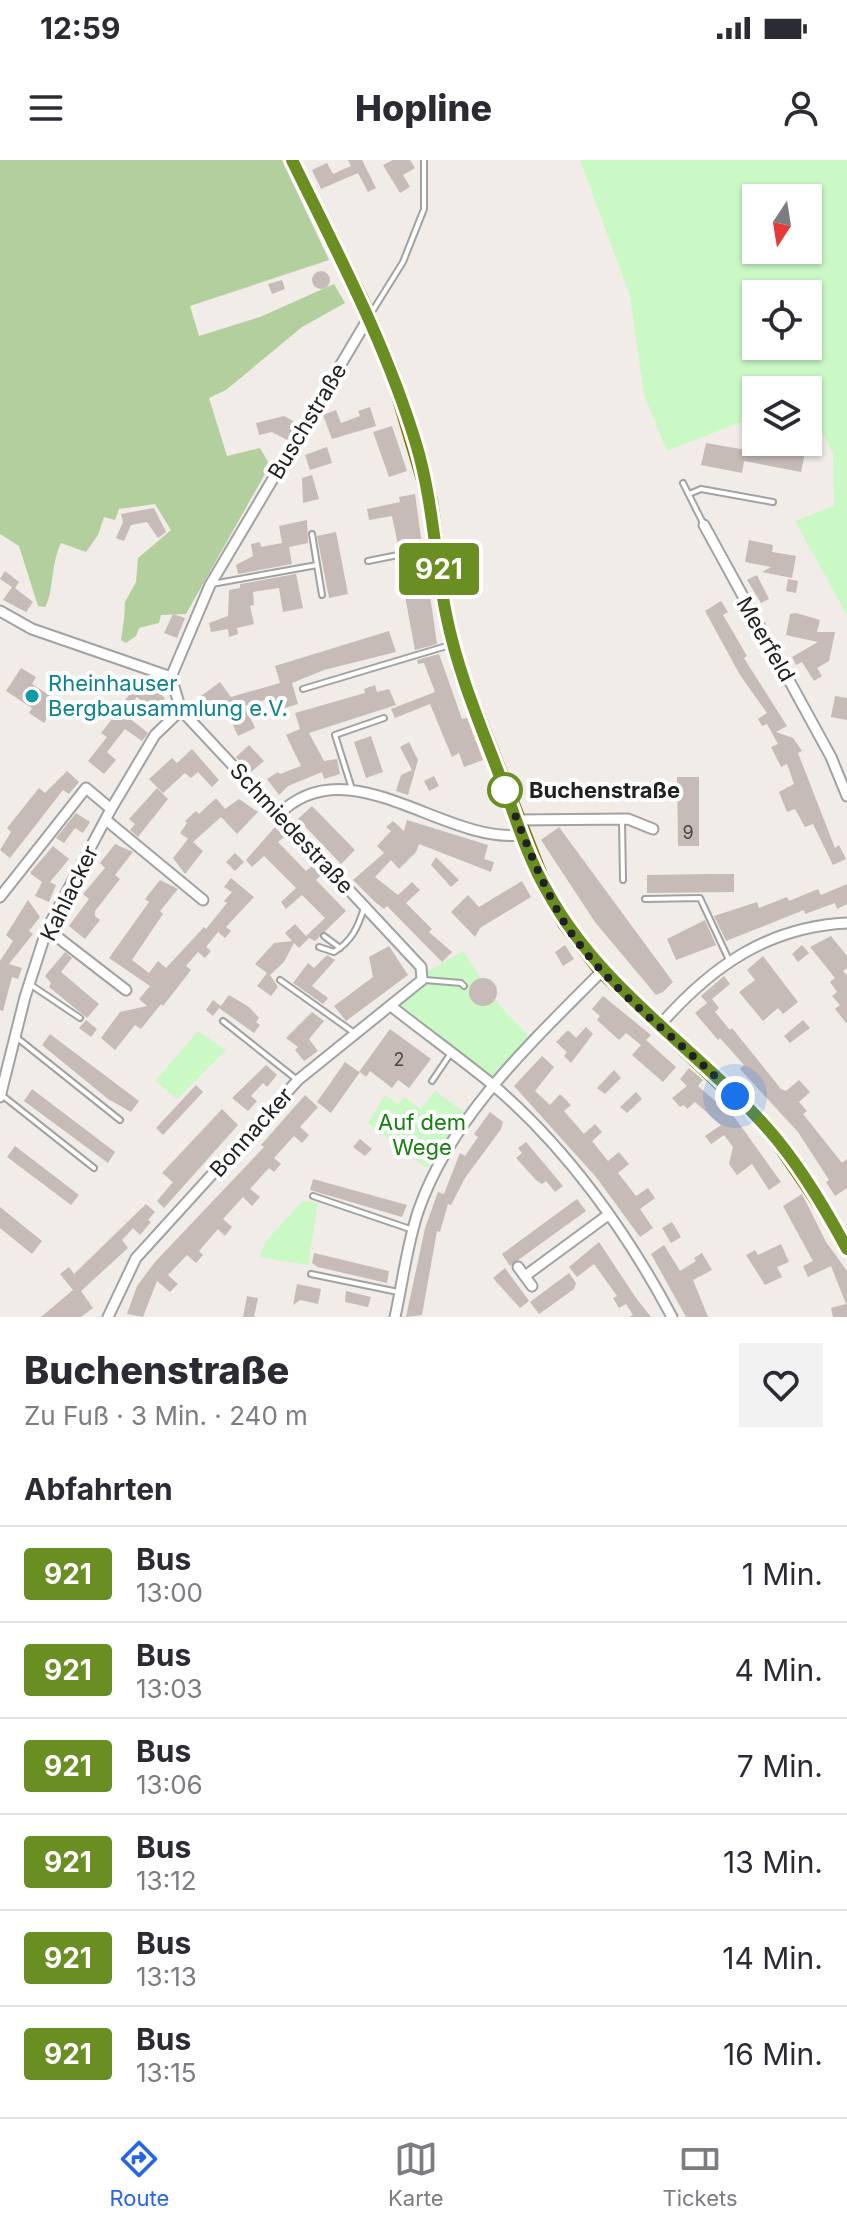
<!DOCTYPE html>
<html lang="de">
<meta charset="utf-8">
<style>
:root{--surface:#fff;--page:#f2f2f3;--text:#2b2b33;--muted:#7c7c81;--line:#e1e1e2;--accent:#2563eb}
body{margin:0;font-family:Inter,sans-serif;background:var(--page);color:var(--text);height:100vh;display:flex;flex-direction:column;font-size:30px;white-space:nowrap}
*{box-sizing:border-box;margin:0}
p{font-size:26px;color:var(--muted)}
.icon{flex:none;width:44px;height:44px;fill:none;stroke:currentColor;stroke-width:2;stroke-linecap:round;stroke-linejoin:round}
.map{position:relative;height:1157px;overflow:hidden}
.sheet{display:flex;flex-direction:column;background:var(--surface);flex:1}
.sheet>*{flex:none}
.badge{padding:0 16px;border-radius:6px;font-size:28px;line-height:52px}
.needle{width:52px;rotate:192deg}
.tools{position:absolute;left:742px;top:24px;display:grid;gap:16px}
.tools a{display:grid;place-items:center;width:80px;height:80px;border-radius:0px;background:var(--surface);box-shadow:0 2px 6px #0004;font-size:40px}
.you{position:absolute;width:40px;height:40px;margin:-20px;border:6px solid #fff;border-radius:50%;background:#1a73e8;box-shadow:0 0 0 12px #1a73e833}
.map>.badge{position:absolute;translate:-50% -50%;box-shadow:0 0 0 4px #fff}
h2{padding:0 24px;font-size:30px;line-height:72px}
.round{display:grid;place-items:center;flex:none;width:84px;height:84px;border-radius:0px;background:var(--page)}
.overview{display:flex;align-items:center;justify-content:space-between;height:136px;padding:0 24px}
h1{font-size:38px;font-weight:800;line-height:60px}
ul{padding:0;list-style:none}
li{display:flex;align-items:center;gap:24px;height:96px;padding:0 24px;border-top:2px solid var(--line)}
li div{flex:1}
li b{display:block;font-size:30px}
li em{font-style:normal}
li .badge{min-width:88px;font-weight:700;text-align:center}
.status{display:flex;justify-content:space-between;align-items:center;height:56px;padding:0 40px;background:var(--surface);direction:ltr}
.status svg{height:22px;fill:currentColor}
header{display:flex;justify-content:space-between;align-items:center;height:104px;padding:0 24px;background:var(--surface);font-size:36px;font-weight:800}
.tabs{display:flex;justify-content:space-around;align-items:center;height:112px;border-top:2px solid var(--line);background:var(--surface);font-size:22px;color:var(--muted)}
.tabs a{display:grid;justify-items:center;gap:4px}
.tabs .active{color:var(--accent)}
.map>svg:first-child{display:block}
.forest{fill:#b3cf9d}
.park{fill:#caf9c6;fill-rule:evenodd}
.building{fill:#c6bbb7}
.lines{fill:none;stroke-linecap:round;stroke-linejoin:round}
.lane-casing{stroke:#a2a2a2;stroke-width:8}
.street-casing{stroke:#a2a2a2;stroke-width:13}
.secondary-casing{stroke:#787407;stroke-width:16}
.lane{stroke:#fff;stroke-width:4}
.street{stroke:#fff;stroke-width:9}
.secondary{stroke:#f9f3bd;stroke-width:12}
.line-casing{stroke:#fff;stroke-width:18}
.line{stroke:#6b8e23;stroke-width:12}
.walk{stroke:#212121;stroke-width:8;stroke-dasharray:0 14.4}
.culture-dot{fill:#0f9aa8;stroke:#fff;stroke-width:3}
.stop-dot{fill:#fff;stroke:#6b8e23;stroke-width:4}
.labels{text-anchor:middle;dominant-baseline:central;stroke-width:8;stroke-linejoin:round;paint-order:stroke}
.number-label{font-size:18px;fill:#4a4846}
.street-label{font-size:22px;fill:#212121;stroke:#fff}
.culture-label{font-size:22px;fill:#0d838f;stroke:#fff;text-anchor:start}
.stop-label{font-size:22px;font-weight:bold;fill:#212121;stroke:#fff;text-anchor:start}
.park-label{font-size:22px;fill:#15800e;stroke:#fff}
</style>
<div class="status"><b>12:59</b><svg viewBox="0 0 49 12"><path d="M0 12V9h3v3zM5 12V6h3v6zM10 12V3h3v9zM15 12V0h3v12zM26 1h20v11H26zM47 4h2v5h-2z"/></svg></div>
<header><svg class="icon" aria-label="menu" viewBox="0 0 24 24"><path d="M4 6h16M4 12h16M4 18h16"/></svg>Hopline<svg class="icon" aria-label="person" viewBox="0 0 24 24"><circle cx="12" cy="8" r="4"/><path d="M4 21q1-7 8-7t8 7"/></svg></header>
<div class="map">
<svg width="847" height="1157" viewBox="0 0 847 1157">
<rect width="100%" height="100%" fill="#f1ece7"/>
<path class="forest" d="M0 0H282L329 100 190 146 199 176 260 157 334 124 345 143 302 167 226 230 209 238 227 296 260 288 270 305 186 454 161 455 159 463 139 468 136 476 126 483 121 480C123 467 125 455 125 442L136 422 138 398 171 370 155 344 119 349 115 360 104 357 98 375 86 392 61 383C50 406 54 433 45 447L38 446 19 386 0 374Z"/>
<g class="park">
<path d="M580 0H847V455L795 361 834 346 833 294 808 243V230H756V256L667 291 644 235 630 136ZM808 38V90H756V38ZM808 134V186H756V134Z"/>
<path d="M463 791 499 845 534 881 494 927 391 846 424 814Z"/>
<path d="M198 871 226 890 177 939 155 921Z"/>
<path d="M435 931 468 955 427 1008 368 963 385 935 398 944 404 937 421 949Z"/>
<path d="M303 1041 318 1043 308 1105 260 1097 265 1082Z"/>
</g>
<g class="building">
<path d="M348 0H362L376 28 368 32 358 13 321 29 312 10 327 3 333 14 351 6Z"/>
<path d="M393 0H410L415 8 403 15 410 27 400 33 383 5Z"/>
<circle cx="321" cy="120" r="9"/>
<path d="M282 120 285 129 272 134 268 124Z"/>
<path d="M370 247 376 266 332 279 323 255 336 250 341 263 360 256 358 251Z"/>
<path d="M284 256 297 263 287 280 272 272 259 275 256 263Z"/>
<path d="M392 266 407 311 389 317 373 272Z"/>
<path d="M747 282 805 293 801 312 744 301 742 313 701 305 706 283 746 290Z"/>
<path d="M327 287 332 303 310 310 305 295Z"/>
<path d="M312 315 319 339 303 343 302 318Z"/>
<path d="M415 334 422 385 399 390 392 356 369 360 367 349 400 342 399 337Z"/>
<path d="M154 348 166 372 158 378 147 362 131 365 124 381 116 378 123 362 121 354Z"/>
<path d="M307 360 308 383 289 387 292 404 238 414 236 405 253 396 251 384 260 382 261 387 282 383 279 366Z"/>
<path d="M336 372 348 434 329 438 317 376Z"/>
<path d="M749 380 773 385 772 392 796 396 792 418 762 412 771 407 745 402Z"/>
<path d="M426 408 437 484 415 490 401 415Z"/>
<path d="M5 411 19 422 15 428 33 442 26 452 3 440 12 427 0 419Z"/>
<path d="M296 414 303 448 283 452 279 428 253 432 254 445 250 446 254 464 237 468 238 474 229 477 228 469 211 472 209 463 228 456 229 430 240 428V424Z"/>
<path d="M757 415 769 439 761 443 747 420Z"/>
<path d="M788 419 798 421 796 433 786 431Z"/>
<path d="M721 441 728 452 723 455 747 496 744 498 787 566 776 572 793 578 802 591 798 593 835 688 839 685 846 699 833 705 813 664 805 667 795 649 787 652 779 632 794 624 787 604 781 607 771 587 778 584 767 564 762 566 758 559 767 553 740 515 705 451Z"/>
<path d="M796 453 820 460 817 472H835L829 501 817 508 822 516 814 521 802 502 796 505 792 497 818 482 786 475 790 454Z"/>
<path d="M173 454 185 458 177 478 164 473Z"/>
<path d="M389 471 396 492 324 510 292 523 298 544 278 550 274 537 245 546 255 568 238 576 227 552 218 559 201 536 220 522 231 537 280 523 275 506Z"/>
<path d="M439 494 462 559 467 558 483 600 464 607 459 593 452 597 430 544 395 558 391 549 435 532 424 503 418 504 417 500Z"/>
<path d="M21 508 36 517 32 524 58 541 44 563 29 553 32 548 6 531Z"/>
<path d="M141 519 165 538 155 552 137 537 128 548 122 544Z"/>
<path d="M375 525 377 532 389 529 396 545 309 573 324 601 337 599 340 614 324 619 322 612 288 626 279 635 267 619 278 612 280 614 301 606 286 575 300 569 295 553 365 533 364 529Z"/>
<path d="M835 536 847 538V560L831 557Z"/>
<path d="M119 550 148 573 142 581 125 569 107 592 116 600 104 614 88 601 107 577 101 573Z"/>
<path d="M371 576 383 612 366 618 354 582Z"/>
<path d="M409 582 418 600 408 635 396 631 401 615 412 610 400 587Z"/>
<path d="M249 585 264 601 250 613 236 597Z"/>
<path d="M192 589 219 620 212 627 198 612 191 618 185 613 163 633 149 619 172 598 177 603Z"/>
<path d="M67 611 79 622 69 634 63 630 10 698 0 690 11 672 7 668 39 628 45 633Z"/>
<path d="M434 616 439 626 429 631 424 621Z"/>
<path d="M677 617H699V686H678Z"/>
<path d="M157 628 168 639 138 677 130 670 135 664 129 659Z"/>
<path d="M216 638 225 649 239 639 258 652 237 674 221 657 193 682 203 691 185 714 173 698 188 679 180 673 187 663 185 661 196 651 199 654Z"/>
<path d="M312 646 355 690 341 704 298 659Z"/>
<path d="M76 653 90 662 83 673 75 668 64 683 56 678Z"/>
<path d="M407 660 488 685 484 699 494 702 491 712 419 684 416 692 399 709 391 700 375 717 398 735 412 722 420 730 406 743 432 769 429 772 452 792 442 802 387 746 384 749 375 742 353 720 384 693 377 686 391 671 386 667 393 661 404 671Z"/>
<path d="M275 667 284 677 278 682 306 711 312 706 321 715 316 720 346 751 315 781 309 778 299 788 294 783 284 802 270 815 278 827 271 836 257 826 267 813 255 804 274 783 292 781 285 773 295 764 306 776 325 758 302 735 286 749 281 742 296 728 264 696 252 707 246 700Z"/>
<path d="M559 667 673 822 663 832 656 835 595 762 541 680Z"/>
<path d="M115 684 133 692 115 715 120 719 95 751V756L100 760 85 779 69 766 89 739 83 734 105 708 100 703Z"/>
<path d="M53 686 69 699 50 722 56 725 49 742 35 736 42 722 30 713Z"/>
<path d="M235 693 244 702 235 711 226 702Z"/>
<path d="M436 697 459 720 451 727 431 705Z"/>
<path d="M712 714H734V732L647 733V715Z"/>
<path d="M231 718 254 737 226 767 231 771 225 778 218 772 206 787 211 791 205 798 198 792 186 806 191 810 163 846 161 844 141 869 135 865 115 890 101 878 120 852 147 846 139 839 150 826 109 798 149 742 145 739 160 720 178 729 160 751 163 754 132 800 149 813 158 801 166 808 204 767 206 769 227 743 224 741 232 732 224 727Z"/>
<path d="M522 721 531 737 480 768 475 777 451 752 468 735 479 747Z"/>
<path d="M847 724V744L837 749 835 743 805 754 804 750 726 781 714 756 757 742 759 748 787 737 789 741 818 729 821 735Z"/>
<path d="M28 740 40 757 29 771 33 774 9 804 22 808 18 819 12 817 3 851 0 850V801L13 781 6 775Z"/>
<path d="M705 760 716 785 676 800 667 779Z"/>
<path d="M831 776 847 796V808L843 811 847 816V864L835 849 840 845 832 836 837 832 830 822 835 818 810 787Z"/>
<path d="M565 785 574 799 563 806 555 792Z"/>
<path d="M802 785 809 793 798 802 792 794Z"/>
<path d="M389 786 408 815 346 861 334 846 373 817 369 797Z"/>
<path d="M65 792 72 798 61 812 99 844 87 858 49 827 51 823 45 816Z"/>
<path d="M327 795 335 800 312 826 328 838 323 844 293 823 308 803 314 808Z"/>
<path d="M763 796 798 842 783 854 778 848 763 861 739 832 755 820 747 810Z"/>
<path d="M724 816 730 824 712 839 719 848 715 852 730 870 732 868 781 929 786 931 799 920 810 932 799 942 807 951 803 954 842 1003 847 999V1028L835 1036 826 1022 829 1020 798 972 740 909 744 905 720 878 718 880 695 853 707 843 701 836Z"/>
<circle cx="483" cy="832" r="14"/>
<path d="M229 835 249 847 259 858 256 862 260 865 254 873 219 848 213 856 206 850 213 840 221 846Z"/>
<path d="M603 836 651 875 646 880 676 907 663 922 632 895 641 885 626 873 619 880 597 860 600 856 592 849Z"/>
<path d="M312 852 324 861 309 879 318 891 304 901 295 890 298 887 286 878Z"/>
<path d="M86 860 97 869 91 877 79 868Z"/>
<path d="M803 860 810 868 790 883 784 876Z"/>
<path d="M586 867 593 874 571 903 564 896 567 892 556 882 568 870 576 878Z"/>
<path d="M390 869 431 899 409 928 398 920 392 928 370 911 366 917 360 912 331 953 317 942 345 902 359 912Z"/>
<path d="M50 874 139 941 131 952 108 939 42 885Z"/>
<path d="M542 896 554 907 535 931 550 945 560 934 571 945 564 951 584 974 595 964 602 972 592 981 608 1001 619 992 629 1004 618 1013 636 1036 648 1028 655 1038 640 1049 653 1068 640 1077 596 1017 514 926Z"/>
<path d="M266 905 277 915 267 927 263 923 251 936 257 941 248 951 232 938Z"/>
<path d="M689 908 703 920 698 926 735 958 781 1022 769 1030 752 1004 737 1015 729 1004 733 987 724 975 711 984 705 976 721 965 695 942 687 949 684 945 680 947 672 938 687 926 680 919Z"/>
<path d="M614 910 621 918 605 934 597 928Z"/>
<path d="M196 925 203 932 163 975 156 968Z"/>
<path d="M32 929 115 992 108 1003 24 941Z"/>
<path d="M636 932 642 939 627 953 620 947Z"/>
<path d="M305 935 318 947 300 967 309 975 302 983 294 976 274 998 281 1004 274 1012 269 1008 250 1029 260 1037 252 1046 243 1037 223 1059 232 1067 225 1076 218 1069 199 1091 203 1095 196 1103 187 1095 168 1115 178 1124 170 1132 157 1121 143 1157 127 1154 137 1126 155 1102 264 987 261 985Z"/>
<path d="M222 949 238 965 164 1048 157 1041 173 1022 162 1013Z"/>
<path d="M490 952 503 962 501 969 465 1018 451 1045 448 1044 440 1072 437 1071 422 1155 406 1157 425 1068 438 1032 444 1034 460 993 465 996 478 977 474 974Z"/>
<path d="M360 979 372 989 365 996 353 987Z"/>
<path d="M526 982 563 1026 555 1032 546 1021 542 1024 536 1020 516 998 522 993 518 988Z"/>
<path d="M15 986 79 1035 71 1045 7 997Z"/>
<path d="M313 1019 407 1045 402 1057 310 1030Z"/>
<path d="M802 1034 826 1082 847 1111V1157H833L831 1148 846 1144 831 1106 808 1117 803 1106 813 1101 783 1046Z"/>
<path d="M577 1039 586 1051 510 1106 502 1094Z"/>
<path d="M146 1044 155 1052 148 1060 151 1062 140 1075 133 1068 122 1080 128 1088 81 1131 93 1148 81 1157H41L73 1130 60 1114 69 1107 74 1114Z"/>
<path d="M0 1047 42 1081 32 1094 0 1068Z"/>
<path d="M672 1062 681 1077 671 1083 662 1068Z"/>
<path d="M599 1082 636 1138 651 1157H629L633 1155 626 1144 619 1148 613 1138 617 1136 594 1104 577 1117 569 1107Z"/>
<path d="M781 1084 789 1102 777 1107 782 1117 765 1125 746 1095 755 1090 758 1095Z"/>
<path d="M664 1085 680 1111 696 1101 694 1098 702 1093 712 1110 693 1120 708 1157H686L651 1094Z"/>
<path d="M314 1093 389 1111 387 1123 318 1107 312 1103Z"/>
<path d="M505 1108 529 1141 520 1148 493 1118Z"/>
<path d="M569 1113 576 1123 574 1129 539 1154 530 1142Z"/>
<path d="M297 1124 321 1129 318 1144 300 1140 293 1145Z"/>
<path d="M346 1131 371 1137 368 1147 345 1142Z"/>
<path d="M247 1136 258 1138 254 1157H243Z"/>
</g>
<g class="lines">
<g class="lane-casing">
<g id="lane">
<path d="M370 155 403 102 424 49V0"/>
<path d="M683 323 703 363"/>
<path d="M689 334 701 329 773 342"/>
<path d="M312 374 322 435"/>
<path d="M368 401 433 388"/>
<path d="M212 424 317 405"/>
<path d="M303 529 450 485"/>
<path d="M352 629 335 575 384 558"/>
<path d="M622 661 623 720"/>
<path d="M645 739 700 738 729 800"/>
<path d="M324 776 340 788"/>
<path d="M319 787 334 792C352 781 358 767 364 748"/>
<path d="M280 820 353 872"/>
<path d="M425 820 461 823 464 826"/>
<path d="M31 825 80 858"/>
<path d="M223 861 296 919"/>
<path d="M16 877 120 960"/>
<path d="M432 921 451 893"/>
<path d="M3 936 94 1008"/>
<path d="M313 1036 410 1069"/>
<path d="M311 1114 398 1132"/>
</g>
</g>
<g class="street-casing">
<g id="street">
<path d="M704 365 831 597 847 636"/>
<path d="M0 451 32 469 171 517"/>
<path d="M279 654C349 585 443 684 521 675"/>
<path d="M106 660 203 740"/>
<path d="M516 660 628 659 653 669"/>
<path d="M0 737 86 628 111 649"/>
<path d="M47 769 126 830"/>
<path d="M391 846C425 873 460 898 493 925 566 987 627 1072 672 1157"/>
<path d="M660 865C711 807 767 767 847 763"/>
<path d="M0 937 25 837 47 769 111 649 155 575 181 550"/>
<path d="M518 1107 532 1126"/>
<path d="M525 1116 608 1055"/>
<path d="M108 1157 136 1098 298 920 422 820 421 807 181 550 171 517 210 425 369 157"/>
<path d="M395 1157C403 1121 407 1083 419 1049 452 955 534 880 602 811"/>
</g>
</g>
<g class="secondary-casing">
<path id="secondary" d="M292 0 360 137 392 212 430 340 445 450 460 511 546 731 565 763 602 811 770 970 832 1061 847 1089"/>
</g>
<use href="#lane" class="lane"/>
<use href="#street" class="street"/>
<use href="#secondary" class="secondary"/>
</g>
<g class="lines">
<g class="line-casing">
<path id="line" d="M292 0C338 94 387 186 417 287 433 342 435 399 446 454 458 514 482 569 504 627 517 662 528 698 547 731 600 829 695 887 768 969 799 1004 825 1048 847 1089"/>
</g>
<use href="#line" class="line"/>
<path class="walk" d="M505 630C522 671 539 720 564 762 607 831 679 878 735 936"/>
</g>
<circle class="culture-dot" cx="32" cy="536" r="8"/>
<circle class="stop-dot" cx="505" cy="630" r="16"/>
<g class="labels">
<g class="number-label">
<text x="688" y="672">9</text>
<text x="399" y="899">2</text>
</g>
<g class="street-label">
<text transform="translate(307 261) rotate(-59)">Buschstraße</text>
<text transform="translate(766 479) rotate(60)">Meerfeld</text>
<text transform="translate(292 668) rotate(47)">Schmiedestraße</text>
<text transform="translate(69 733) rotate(-64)">Kahlacker</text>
<text transform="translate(251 972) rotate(-48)">Bonnacker</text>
</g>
<g class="culture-label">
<text x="48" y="523">Rheinhauser<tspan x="48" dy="25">Bergbausammlung e.V.</tspan></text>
</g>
<g class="stop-label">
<text x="529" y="630">Buchenstraße</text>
</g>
<g class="park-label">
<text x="422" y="962">Auf dem<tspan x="422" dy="25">Wege</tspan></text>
</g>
</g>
</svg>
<div class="tools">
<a><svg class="needle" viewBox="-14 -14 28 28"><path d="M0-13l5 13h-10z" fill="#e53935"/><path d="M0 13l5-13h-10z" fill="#7c7c81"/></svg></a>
<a><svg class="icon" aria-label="locate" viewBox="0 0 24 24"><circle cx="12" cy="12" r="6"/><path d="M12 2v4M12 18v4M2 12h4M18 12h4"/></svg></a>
<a><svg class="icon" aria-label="layers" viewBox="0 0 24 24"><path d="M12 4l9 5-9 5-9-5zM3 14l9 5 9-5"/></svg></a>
</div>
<div class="you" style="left:735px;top:936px"></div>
<b class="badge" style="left:439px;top:409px;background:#6b8e23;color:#fff">921</b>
</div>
<section class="sheet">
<div class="overview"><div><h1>Buchenstraße</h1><p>Zu Fuß · 3 Min. · 240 m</p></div><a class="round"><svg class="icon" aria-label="heart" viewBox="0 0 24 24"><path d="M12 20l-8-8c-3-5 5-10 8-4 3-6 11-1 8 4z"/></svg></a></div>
<h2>Abfahrten</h2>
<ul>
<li><span class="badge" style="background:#6b8e23;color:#fff">921</span><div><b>Bus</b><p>13:00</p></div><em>1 Min.</em></li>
<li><span class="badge" style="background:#6b8e23;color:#fff">921</span><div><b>Bus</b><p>13:03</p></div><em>4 Min.</em></li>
<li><span class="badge" style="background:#6b8e23;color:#fff">921</span><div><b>Bus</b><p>13:06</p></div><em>7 Min.</em></li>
<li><span class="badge" style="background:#6b8e23;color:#fff">921</span><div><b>Bus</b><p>13:12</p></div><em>13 Min.</em></li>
<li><span class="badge" style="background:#6b8e23;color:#fff">921</span><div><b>Bus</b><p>13:13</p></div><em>14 Min.</em></li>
<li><span class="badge" style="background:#6b8e23;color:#fff">921</span><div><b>Bus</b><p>13:15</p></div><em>16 Min.</em></li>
</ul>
</section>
<nav class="tabs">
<a class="active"><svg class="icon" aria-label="directions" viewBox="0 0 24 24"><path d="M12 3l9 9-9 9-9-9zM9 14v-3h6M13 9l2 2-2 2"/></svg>Route</a>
<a><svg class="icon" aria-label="map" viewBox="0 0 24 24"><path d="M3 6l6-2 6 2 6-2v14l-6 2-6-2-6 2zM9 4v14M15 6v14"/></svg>Karte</a>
<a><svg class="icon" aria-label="tickets" viewBox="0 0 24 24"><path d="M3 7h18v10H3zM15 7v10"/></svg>Tickets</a>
</nav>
